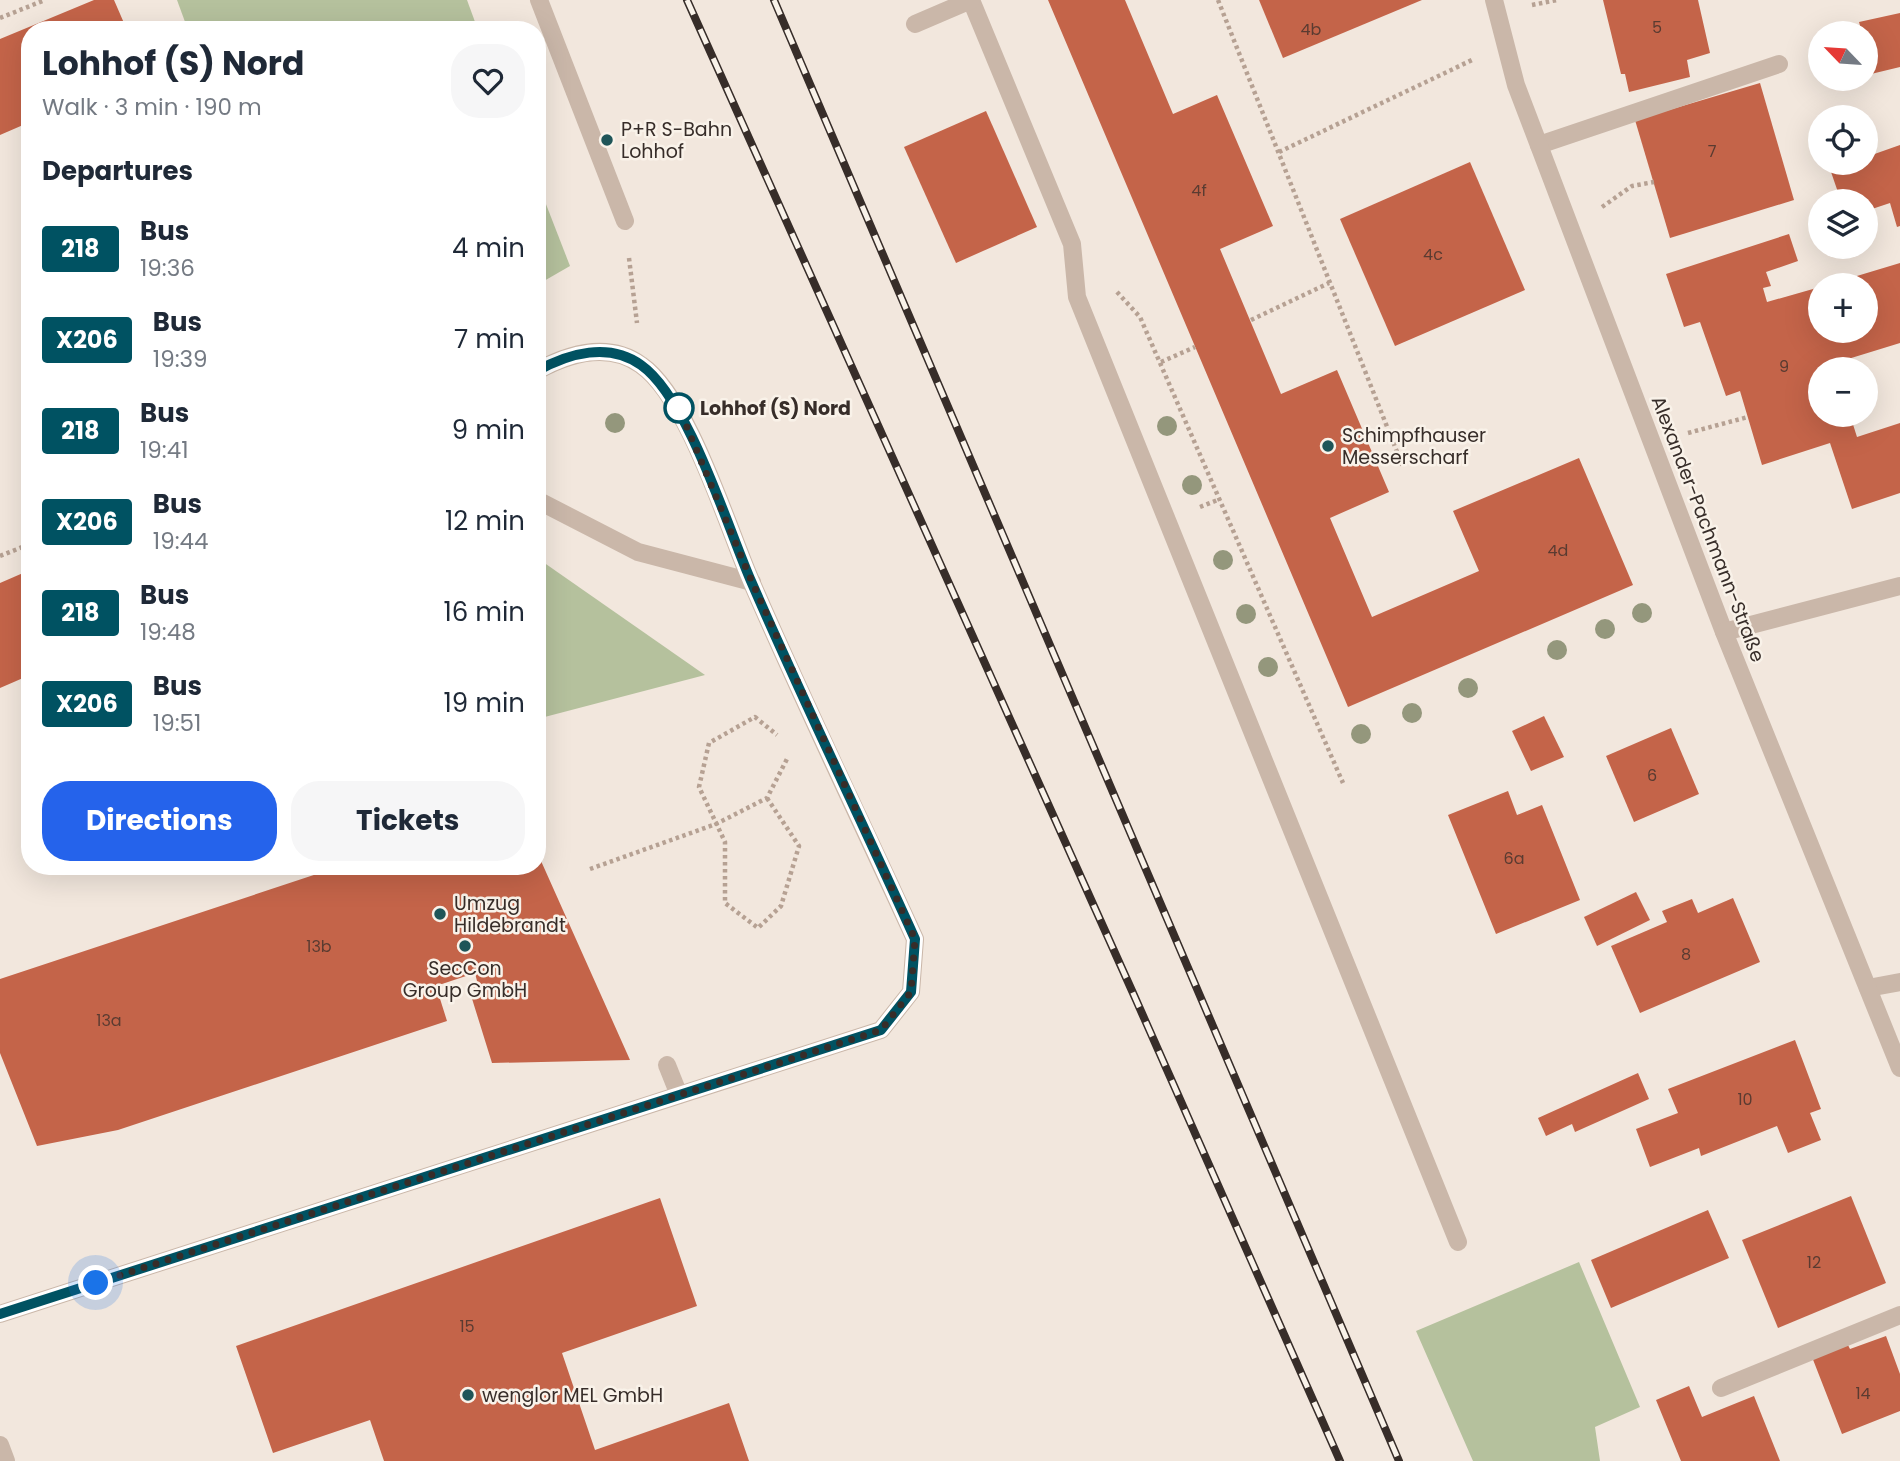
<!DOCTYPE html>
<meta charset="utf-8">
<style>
:root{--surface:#fff;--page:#f6f6f7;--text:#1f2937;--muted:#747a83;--accent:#2563eb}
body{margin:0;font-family:Poppins,sans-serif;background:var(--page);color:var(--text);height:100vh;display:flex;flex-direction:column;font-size:26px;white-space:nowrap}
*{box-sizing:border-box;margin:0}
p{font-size:23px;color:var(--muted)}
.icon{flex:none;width:38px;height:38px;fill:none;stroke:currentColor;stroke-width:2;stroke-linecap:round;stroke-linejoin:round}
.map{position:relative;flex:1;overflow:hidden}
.details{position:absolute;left:21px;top:21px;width:525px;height:854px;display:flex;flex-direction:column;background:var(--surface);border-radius:28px;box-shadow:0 7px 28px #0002}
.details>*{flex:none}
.badge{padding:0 14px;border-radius:5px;font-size:24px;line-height:46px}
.needle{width:46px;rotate:295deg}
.fabs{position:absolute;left:1808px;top:21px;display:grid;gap:14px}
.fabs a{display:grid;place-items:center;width:70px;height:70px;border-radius:50%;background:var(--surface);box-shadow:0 7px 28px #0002;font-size:35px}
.you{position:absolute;width:35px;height:35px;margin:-18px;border:5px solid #fff;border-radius:50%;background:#1a73e8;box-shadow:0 0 0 10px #1a73e833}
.map>.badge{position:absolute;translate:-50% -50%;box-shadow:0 0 0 4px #fff}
h2{padding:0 21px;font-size:26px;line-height:63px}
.round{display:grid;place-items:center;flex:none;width:74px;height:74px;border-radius:28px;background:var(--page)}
.head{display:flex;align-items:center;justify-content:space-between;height:119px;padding:0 21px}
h1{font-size:33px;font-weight:700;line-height:52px}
.cta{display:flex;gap:14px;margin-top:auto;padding:14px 21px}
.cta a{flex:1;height:80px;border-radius:28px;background:var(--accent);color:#fff;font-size:28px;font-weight:700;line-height:80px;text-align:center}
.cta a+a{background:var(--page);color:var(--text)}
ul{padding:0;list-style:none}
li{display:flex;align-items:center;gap:21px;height:91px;padding:0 21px}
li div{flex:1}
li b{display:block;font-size:26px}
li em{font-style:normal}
li .badge{min-width:77px;font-weight:700;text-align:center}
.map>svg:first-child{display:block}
.green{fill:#b5c19d}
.building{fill:#c46449}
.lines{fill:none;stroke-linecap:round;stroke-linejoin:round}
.path{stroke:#b6a193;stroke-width:4.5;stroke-dasharray:3.5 3.5;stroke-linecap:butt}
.lane{stroke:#cab7a9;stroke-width:18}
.street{stroke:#cab7a9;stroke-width:18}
.rail-casing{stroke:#372d29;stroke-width:8}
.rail{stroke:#f9f2e9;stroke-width:5;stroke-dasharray:16;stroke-linecap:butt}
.tree{fill:#94977c}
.line-casing{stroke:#fff;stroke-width:16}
.line{stroke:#005262;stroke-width:10}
.walk{stroke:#372d29;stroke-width:7;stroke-dasharray:0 12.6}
.poi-dot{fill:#1f5558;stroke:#f9f2e9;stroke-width:2.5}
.stop-dot{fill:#fff;stroke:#005262;stroke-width:3.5}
.labels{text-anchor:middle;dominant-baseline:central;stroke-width:5;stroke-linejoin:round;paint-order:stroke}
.number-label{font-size:16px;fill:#5a3b31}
.poi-label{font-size:19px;fill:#372d29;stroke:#f9f2e9;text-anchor:start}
.stop-label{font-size:19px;font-weight:bold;fill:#372d29;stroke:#f9f2e9;text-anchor:start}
.street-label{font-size:19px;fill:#372d29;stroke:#f9f2e9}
</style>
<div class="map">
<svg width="1900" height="1461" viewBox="0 0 1900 1461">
<rect width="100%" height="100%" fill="#f2e7dd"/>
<g class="green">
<path d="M177 0H467L478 30H188Z"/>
<path d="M537 181 570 266 537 285Z"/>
<path d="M537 561 543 562 705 675 537 719Z"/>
<path d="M1579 1262 1640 1407 1595 1427 1600 1461H1473L1416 1331Z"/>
</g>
<g class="building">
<path d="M94 0H114L127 30H30V122L0 135V39Z"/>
<path d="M1048 0H1125L1173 114 1217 95 1273 226 1220 249 1281 394 1337 370 1389 492 1330 518 1372 617 1479 571 1453 511 1579 458 1633 585 1348 707Z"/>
<path d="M1259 0H1422L1283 58Z"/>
<path d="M1603 0H1698L1710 53 1687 60 1690 77 1629 92 1625 74H1621Z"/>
<path d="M1900 13V67L1871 74 1866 33H1862L1859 22Z"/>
<path d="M1760 83 1794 200 1670 238 1635 120Z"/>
<path d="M986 111 1037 227 956 263 904 147Z"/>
<path d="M1900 145V226L1897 227 1890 203 1866 211V201H1841L1830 169 1849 163H1866V157Z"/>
<path d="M1470 162 1525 290 1395 346 1340 219Z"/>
<path d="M1789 234 1798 261 1766 272 1771 286 1763 288 1767 302 1820 287V331H1866V285H1827L1900 263V343L1835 363 1837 369H1820V415H1850L1857 437 1900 423V493L1852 509 1830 443 1762 465 1740 391 1726 396 1700 322 1684 327 1666 274Z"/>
<path d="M30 570V675L0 688V583Z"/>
<path d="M1544 716 1564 757 1531 771 1512 731Z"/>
<path d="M1671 728 1699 794 1634 822 1606 756Z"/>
<path d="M1508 791 1517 815 1542 805 1580 900 1496 934 1448 815Z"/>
<path d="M537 852 630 1060 492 1063 469 989 478 985 475 973 436 986 447 1021 118 1130 37 1146 0 1053V979L341 866H360L362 873 382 866H537Z"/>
<path d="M1636 892 1650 920 1597 946 1584 917Z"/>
<path d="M1733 898 1760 962 1640 1013 1611 946 1667 922 1662 911 1692 899 1698 913Z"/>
<path d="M1795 1040 1821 1109 1810 1113 1821 1140 1788 1153 1777 1126 1701 1156 1699 1148 1650 1167 1636 1129 1678 1113 1668 1089Z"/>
<path d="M1638 1073 1649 1099 1575 1132 1572 1124 1546 1136 1538 1118Z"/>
<path d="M1851 1196 1886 1283 1778 1328 1742 1240Z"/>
<path d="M660 1198 697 1306 562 1353 595 1450 729 1403 749 1461H384L370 1420 273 1453 236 1346Z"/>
<path d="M1708 1210 1729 1258 1611 1308 1591 1260Z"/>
<path d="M1886 1336 1900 1374V1411L1842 1434 1812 1357 1847 1343 1850 1349Z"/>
<path d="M1689 1386 1702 1417 1754 1396 1780 1461H1681L1656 1400Z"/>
</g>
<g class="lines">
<g class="path">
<path d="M1218 0 1403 467"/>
<path d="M1532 5 1557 0"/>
<path d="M0 18 45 0"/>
<path d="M1279 152 1472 60"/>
<path d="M1602 207 1632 186 1654 182"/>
<path d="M629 258 637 323"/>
<path d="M1117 292 1140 317 1343 783"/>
<path d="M1251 320 1329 283"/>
<path d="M1161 362 1195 347"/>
<path d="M1688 433 1748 417"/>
<path d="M1200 507 1220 499"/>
<path d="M0 556 30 544"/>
<path d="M767 798 799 846 781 906 758 928 725 903V842L699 787 709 743 755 717 777 735"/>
<path d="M590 869 716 824 767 798 788 757"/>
</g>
<g class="lane">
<path d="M539 0 625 221"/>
<path d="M971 0 1072 244 1077 297 1458 1242"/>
<path d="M915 24 971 0"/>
<path d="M1539 145 1779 64"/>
<path d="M537 500 638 552 752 582"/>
<path d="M1868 988 1900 982"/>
<path d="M667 1065 679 1095"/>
<path d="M0 1314 881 1030 911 992 915 939C860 819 803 701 751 581 727 526 688 397 641 365 609 342 570 353 537 371"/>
<path d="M1721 1388 1900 1315"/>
</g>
<g class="street">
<path d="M1494 0 1516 85 1724 632 1900 1068"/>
<path d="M1724 632 1900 586"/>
<path d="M0 1445 6 1461"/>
</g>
<g class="rail-casing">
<g id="rail">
<path d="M687 0 1133 993 1340 1461"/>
<path d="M774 0 1399 1461"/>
</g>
</g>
<use href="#rail" class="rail"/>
</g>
<g class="tree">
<circle cx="615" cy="423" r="10"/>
<circle cx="1167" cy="426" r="10"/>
<circle cx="1192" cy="485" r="10"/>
<circle cx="1223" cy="560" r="10"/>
<circle cx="1642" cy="613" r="10"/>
<circle cx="1246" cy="614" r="10"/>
<circle cx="1605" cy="629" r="10"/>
<circle cx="1557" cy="650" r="10"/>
<circle cx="1268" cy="667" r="10"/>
<circle cx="1468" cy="688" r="10"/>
<circle cx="1412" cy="713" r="10"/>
<circle cx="1361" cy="734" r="10"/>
</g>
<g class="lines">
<g class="line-casing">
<path id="line" d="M0 1314 881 1030 911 992 915 939C861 819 803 701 751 581 727 526 688 398 641 365 609 342 569 353 537 371"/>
</g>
<use href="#line" class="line"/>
<path class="walk" d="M96 1283 881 1030 911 992 915 939 752 582 678 406 679 408"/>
</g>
<g class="poi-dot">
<circle cx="607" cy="140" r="7"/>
<circle cx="1328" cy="446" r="7"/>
<circle cx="440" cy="914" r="7"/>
<circle cx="465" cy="946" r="7"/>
<circle cx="468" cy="1395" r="7"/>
</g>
<circle class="stop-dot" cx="679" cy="408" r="14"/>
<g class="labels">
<g class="number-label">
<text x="1657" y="27">5</text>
<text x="1311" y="29">4b</text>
<text x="1712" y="151">7</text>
<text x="1199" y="190">4f</text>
<text x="1433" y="254">4c</text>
<text x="1784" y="366">9</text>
<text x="1558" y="550">4d</text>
<text x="1652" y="775">6</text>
<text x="1514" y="858">6a</text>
<text x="319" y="946">13b</text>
<text x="1686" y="954">8</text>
<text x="109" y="1020">13a</text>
<text x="1745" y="1099">10</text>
<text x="1814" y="1262">12</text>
<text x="467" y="1326">15</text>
<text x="1863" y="1393">14</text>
</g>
<g class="poi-label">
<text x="621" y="129">P+R S-Bahn<tspan x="621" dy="22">Lohhof</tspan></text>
<text x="1342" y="435">Schimpfhauser<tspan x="1342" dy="22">Messerscharf</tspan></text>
<text x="454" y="903">Umzug<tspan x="454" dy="22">Hildebrandt</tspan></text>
<text x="465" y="968" text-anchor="middle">SecCon<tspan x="465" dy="22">Group GmbH</tspan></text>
<text x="482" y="1395">wenglor MEL GmbH</text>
</g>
<g class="stop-label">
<text x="700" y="408">Lohhof (S) Nord</text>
</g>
<g class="street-label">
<text transform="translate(1708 529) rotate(69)">Alexander-Pachmann-Straße</text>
</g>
</g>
</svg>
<div class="fabs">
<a><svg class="needle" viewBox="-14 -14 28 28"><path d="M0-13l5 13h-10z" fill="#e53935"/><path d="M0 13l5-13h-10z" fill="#747a83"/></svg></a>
<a><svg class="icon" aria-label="locate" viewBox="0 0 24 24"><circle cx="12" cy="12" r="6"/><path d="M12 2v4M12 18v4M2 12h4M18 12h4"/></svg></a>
<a><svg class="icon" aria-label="layers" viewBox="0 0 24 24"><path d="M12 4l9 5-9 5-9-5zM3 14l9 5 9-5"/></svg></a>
<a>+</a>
<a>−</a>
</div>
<div class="you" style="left:96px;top:1283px"></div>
<section class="details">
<div class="head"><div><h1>Lohhof (S) Nord</h1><p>Walk · 3 min · 190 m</p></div><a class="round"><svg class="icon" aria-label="heart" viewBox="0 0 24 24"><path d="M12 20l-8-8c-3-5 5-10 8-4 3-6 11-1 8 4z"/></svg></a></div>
<h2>Departures</h2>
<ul>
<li><span class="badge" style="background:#005262;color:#fff">218</span><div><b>Bus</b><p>19:36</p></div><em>4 min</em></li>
<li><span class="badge" style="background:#005262;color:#fff">X206</span><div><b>Bus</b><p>19:39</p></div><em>7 min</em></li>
<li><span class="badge" style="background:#005262;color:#fff">218</span><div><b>Bus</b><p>19:41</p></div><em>9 min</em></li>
<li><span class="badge" style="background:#005262;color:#fff">X206</span><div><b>Bus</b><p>19:44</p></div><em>12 min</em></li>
<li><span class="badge" style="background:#005262;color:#fff">218</span><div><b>Bus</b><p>19:48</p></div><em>16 min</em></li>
<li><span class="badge" style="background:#005262;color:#fff">X206</span><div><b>Bus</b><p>19:51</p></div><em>19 min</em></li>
</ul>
<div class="cta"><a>Directions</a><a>Tickets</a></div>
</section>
</div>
